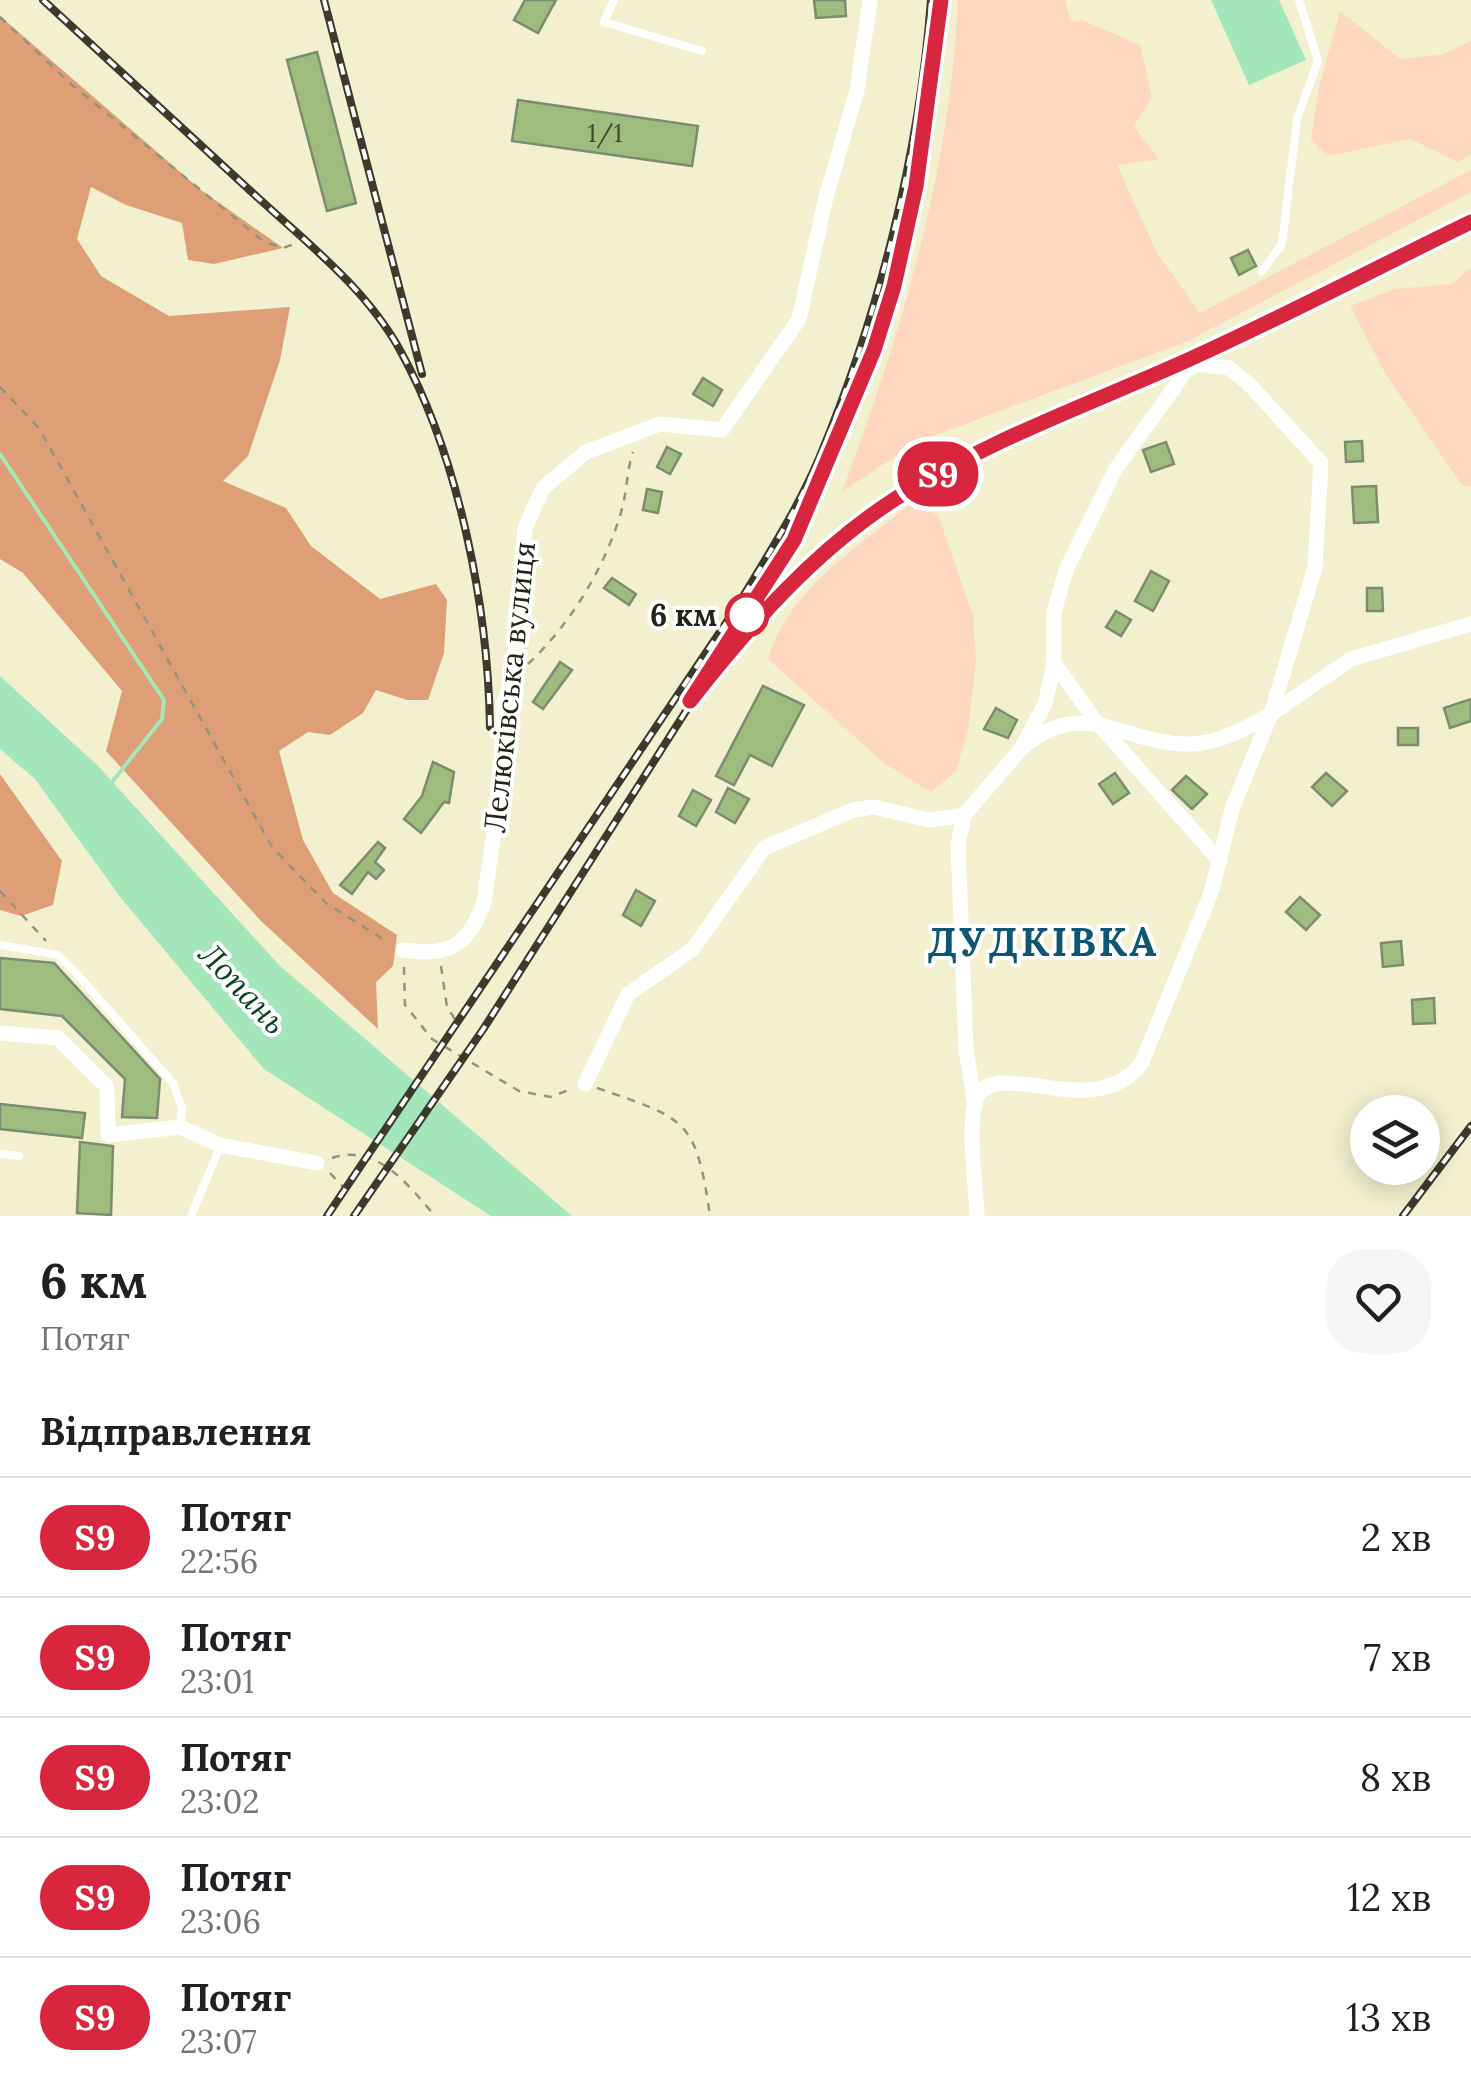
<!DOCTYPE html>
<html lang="uk">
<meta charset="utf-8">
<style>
:root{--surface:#fff;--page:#f6f6f6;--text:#202124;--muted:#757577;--line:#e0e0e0}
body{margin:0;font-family:Lora,serif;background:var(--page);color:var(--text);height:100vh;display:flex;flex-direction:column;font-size:38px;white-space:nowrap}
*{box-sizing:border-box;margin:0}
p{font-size:32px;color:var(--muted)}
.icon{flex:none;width:55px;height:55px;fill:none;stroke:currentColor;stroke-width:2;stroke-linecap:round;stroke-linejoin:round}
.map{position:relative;height:1216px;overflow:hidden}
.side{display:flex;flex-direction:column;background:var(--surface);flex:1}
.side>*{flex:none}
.badge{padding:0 20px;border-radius:32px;font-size:35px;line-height:65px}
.controls{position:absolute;left:1350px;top:1095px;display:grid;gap:20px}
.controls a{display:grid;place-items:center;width:90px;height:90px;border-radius:50%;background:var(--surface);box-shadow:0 5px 25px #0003;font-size:50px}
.map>.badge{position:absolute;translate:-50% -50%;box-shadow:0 0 0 5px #fff}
h2{padding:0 40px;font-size:38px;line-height:90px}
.round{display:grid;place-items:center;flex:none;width:105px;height:105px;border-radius:40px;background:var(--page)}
.head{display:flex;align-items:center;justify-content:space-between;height:170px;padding:0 40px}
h1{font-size:48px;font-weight:700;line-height:75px}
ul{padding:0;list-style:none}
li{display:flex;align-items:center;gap:30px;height:120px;padding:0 40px;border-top:2px solid var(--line)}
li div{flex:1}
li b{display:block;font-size:38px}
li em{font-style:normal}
li .badge{min-width:110px;font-weight:700;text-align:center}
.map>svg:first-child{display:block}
.green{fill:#fdd7bf}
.forest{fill:#de9f76}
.water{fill:#a2e6ba}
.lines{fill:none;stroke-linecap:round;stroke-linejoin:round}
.stream{stroke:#a2e6ba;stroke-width:4}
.building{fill:#9dbc7d;stroke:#7d8c70;stroke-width:2.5}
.path{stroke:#95937b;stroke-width:2.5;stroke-dasharray:8 8;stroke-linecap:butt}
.lane{stroke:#fff;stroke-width:8}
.street{stroke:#fff;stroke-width:15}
.rail-casing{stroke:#3b3a2b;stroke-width:8}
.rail{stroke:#fff;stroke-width:4;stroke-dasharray:11;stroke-linecap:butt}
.line-casing{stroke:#fff;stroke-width:22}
.line{stroke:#d7263d;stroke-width:15}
.stop-dot{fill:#fff;stroke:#d7263d;stroke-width:5}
.labels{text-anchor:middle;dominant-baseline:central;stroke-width:8;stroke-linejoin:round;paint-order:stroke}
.number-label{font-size:25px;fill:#424930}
.stop-label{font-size:30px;font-weight:bold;fill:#242317;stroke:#fff;text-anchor:end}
.street-label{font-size:30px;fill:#242317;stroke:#fff}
.water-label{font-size:32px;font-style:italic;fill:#0b4125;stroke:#fff}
.district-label{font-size:40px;font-weight:bold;letter-spacing:2.5px;fill:#0f5672;stroke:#fff}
</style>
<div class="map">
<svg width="1471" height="1216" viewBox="0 0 1471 1216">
<rect width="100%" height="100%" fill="#f2f0ce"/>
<g class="green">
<path d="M958 0H1065L1071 22 1082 20 1140 45 1152 97 1134 126 1159 159 1117 165 1157 253 1200 313 1471 170V192L1188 341 917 442 842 492C902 331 950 173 958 0Z"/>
<path d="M1340 11 1400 59 1441 55 1471 41V155L1458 162 1410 139 1327 156 1311 140 1319 88Z"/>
<path d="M1471 268V487L1462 485 1386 375 1350 306 1395 289 1452 284Z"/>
<path d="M913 502 938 515 973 616 976 661 968 730 956 771 931 792 884 763 768 659C790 588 858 547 913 502Z"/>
</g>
<g class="forest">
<path d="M0 16 201 190 283 248 214 264 188 260 182 223 126 205 91 187 77 239 101 276 169 316 290 307 280 360 248 456 223 481 286 508 311 546 380 599 436 584 447 600 444 653 428 700H407L376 690 363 713 330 735 308 732 279 751 303 840 333 893 397 935 393 966 376 982 378 1029 261 921 106 751 122 691 23 573 0 559Z"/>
<path d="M0 774 62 861 53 905 21 916 0 910Z"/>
</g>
<g class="water">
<path d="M1211 0H1279L1306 60 1249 85Z"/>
<path d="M0 676 98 766 280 966 572 1216H491L264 1069 121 898 35 779 0 749Z"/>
</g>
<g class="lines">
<path class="stream" d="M0 454 164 700 162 719 112 782"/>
</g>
<g class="building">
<path d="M525 0H556L538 33 514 20Z"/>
<path d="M814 0H845L846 16 816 18Z"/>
<path d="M317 52 356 203 327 211 287 60Z"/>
<path d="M518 100 698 126 692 166 512 141Z"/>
<path d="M1248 250 1256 266 1239 275 1231 258Z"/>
<path d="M703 378 722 390 713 406 693 394Z"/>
<path d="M1362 441 1363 461 1346 462 1345 442Z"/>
<path d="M1166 442 1174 464 1151 472 1143 450Z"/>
<path d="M667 447 681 454 670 474 657 467Z"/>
<path d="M1376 486 1378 522 1354 523 1352 487Z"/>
<path d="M647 489 662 492 658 513 643 510Z"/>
<path d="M1151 571 1169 581 1153 611 1135 601Z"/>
<path d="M612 578 636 594 629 605 604 588Z"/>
<path d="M1367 588H1382L1383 611H1367Z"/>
<path d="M1116 611 1131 620 1121 636 1106 627Z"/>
<path d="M560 662 572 670 543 709 533 702Z"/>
<path d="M763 686 804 705 772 766 750 755 734 785 716 776Z"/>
<path d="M1471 699V721L1450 728 1444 708Z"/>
<path d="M996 708 1017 720 1008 738 984 729Z"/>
<rect x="1398" y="728" width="20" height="17"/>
<path d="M433 762 454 772 449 803 444 802 421 833 404 819 422 796Z"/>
<path d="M1115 773 1129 793 1113 804 1099 784Z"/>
<path d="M1326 773 1347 791 1332 806 1312 787Z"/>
<path d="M1186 776 1207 794 1192 809 1172 790Z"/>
<path d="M728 788 749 799 735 823 716 812Z"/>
<path d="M693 790 711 800 696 826 679 816Z"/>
<path d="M378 842 385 848 375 862 384 870 376 879 368 872 352 894 340 885Z"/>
<path d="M636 890 655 901 641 926 623 915Z"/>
<path d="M1300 897 1320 915 1306 930 1286 912Z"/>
<path d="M1401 941 1403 965 1383 967 1381 943Z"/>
<path d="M0 958 54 963 160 1079 157 1118 122 1117 125 1079 62 1016 0 1009Z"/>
<path d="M1434 998 1435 1023 1413 1024 1412 1000Z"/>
<path d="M0 1104 85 1113 82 1138 0 1129Z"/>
<path d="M80 1142 113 1146 111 1215 77 1213Z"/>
</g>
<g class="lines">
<g class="path">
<path d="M0 17 71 84 263 241 283 248 294 244"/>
<path d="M0 387 39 428 272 847 326 903 389 943"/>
<path d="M528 664C571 624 608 563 623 505 627 488 627 470 633 452"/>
<path d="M0 891 46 941"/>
<path d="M441 966 447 1007 456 1021"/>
<path d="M404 967 405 1005 432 1039 519 1091 551 1097 571 1089"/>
<path d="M597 1088C687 1119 696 1119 710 1216"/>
<path d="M332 1158C377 1142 410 1187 435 1216"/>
<path d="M330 1173 345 1189"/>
</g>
<g class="lane">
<path d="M614 0 604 22 702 51"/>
<path d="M1262 271 1282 244 1297 119 1318 61 1299 0"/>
<path d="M0 945 58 955 76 973 173 1083 182 1108 180 1127"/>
<path d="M0 1154 19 1156"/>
<path d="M191 1216 220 1147"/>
</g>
<g class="street">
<path d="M1054 663 1094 719 1220 861"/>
<path d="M403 950C448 957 468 947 484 902L502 775 503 706 513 675 525 528 543 488 586 452 660 424 722 430 799 319 826 197 857 90 870 0"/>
<path d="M0 1033 58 1038 107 1087 108 1135 180 1127 220 1145 317 1163"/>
<path d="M585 1084 628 994 693 949 764 848 853 810 874 807 929 820 964 815"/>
<path d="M975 1106 966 1049 958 844 964 815 1021 749 1045 704 1054 663V612L1066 570 1115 470 1186 371 1196 364 1229 368 1250 385 1321 463 1315 567 1271 714C1246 728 1221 743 1191 744 1124 746 1085 693 1021 749"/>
<path d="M977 1216C976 1186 967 1127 976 1100 993 1052 1095 1127 1142 1062L1211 893 1233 806 1271 714 1351 659 1471 624"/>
</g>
<g class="rail-casing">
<g id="rail">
<path d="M43 0C114 65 185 131 256 196 307 243 367 289 401 352 459 458 488 607 490 727"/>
<path d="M324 0 422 374"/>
<path d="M874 348 904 242"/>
<path d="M750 628C874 482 1025 435 1192 358 1286 315 1378 267 1471 222"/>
<path d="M327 1216 736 608C766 558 798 509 820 456 880 312 919 154 931 0"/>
<path d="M354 1216 484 1028 751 609"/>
<path d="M1403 1216 1471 1126"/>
</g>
</g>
<use href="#rail" class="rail"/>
</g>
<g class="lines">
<g class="line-casing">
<path id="line" d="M941 0 916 186 894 286 874 350 794 540 690 701C749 626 813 552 895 499 987 440 1091 404 1190 359 1285 316 1378 267 1471 222"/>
</g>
<use href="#line" class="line"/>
</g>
<circle class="stop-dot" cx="747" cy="615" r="20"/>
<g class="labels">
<g class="number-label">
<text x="605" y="133">1/1</text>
</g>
<g class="stop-label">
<text x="717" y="615">6 км</text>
</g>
<g class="street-label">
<text transform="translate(509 687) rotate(-84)">Лелюківська вулиця</text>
</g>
<g class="water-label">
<text transform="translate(243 988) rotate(47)">Лопань</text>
</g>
<g class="district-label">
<text x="1043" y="941">ДУДКІВКА</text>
</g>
</g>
</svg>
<div class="controls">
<a><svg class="icon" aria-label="layers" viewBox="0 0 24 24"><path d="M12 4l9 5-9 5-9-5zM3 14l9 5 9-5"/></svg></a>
</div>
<b class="badge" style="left:938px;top:474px;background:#d7263d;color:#fff">S9</b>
</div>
<section class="side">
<div class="head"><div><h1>6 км</h1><p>Потяг</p></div><a class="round"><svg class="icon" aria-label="heart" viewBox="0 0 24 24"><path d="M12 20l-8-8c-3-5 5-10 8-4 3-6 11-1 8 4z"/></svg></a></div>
<h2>Відправлення</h2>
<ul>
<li><span class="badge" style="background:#d7263d;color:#fff">S9</span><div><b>Потяг</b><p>22:56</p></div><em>2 хв</em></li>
<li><span class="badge" style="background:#d7263d;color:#fff">S9</span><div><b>Потяг</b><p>23:01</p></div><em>7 хв</em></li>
<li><span class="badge" style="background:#d7263d;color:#fff">S9</span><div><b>Потяг</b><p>23:02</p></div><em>8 хв</em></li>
<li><span class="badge" style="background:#d7263d;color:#fff">S9</span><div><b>Потяг</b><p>23:06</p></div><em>12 хв</em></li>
<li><span class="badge" style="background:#d7263d;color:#fff">S9</span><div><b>Потяг</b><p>23:07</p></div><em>13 хв</em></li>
</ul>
</section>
